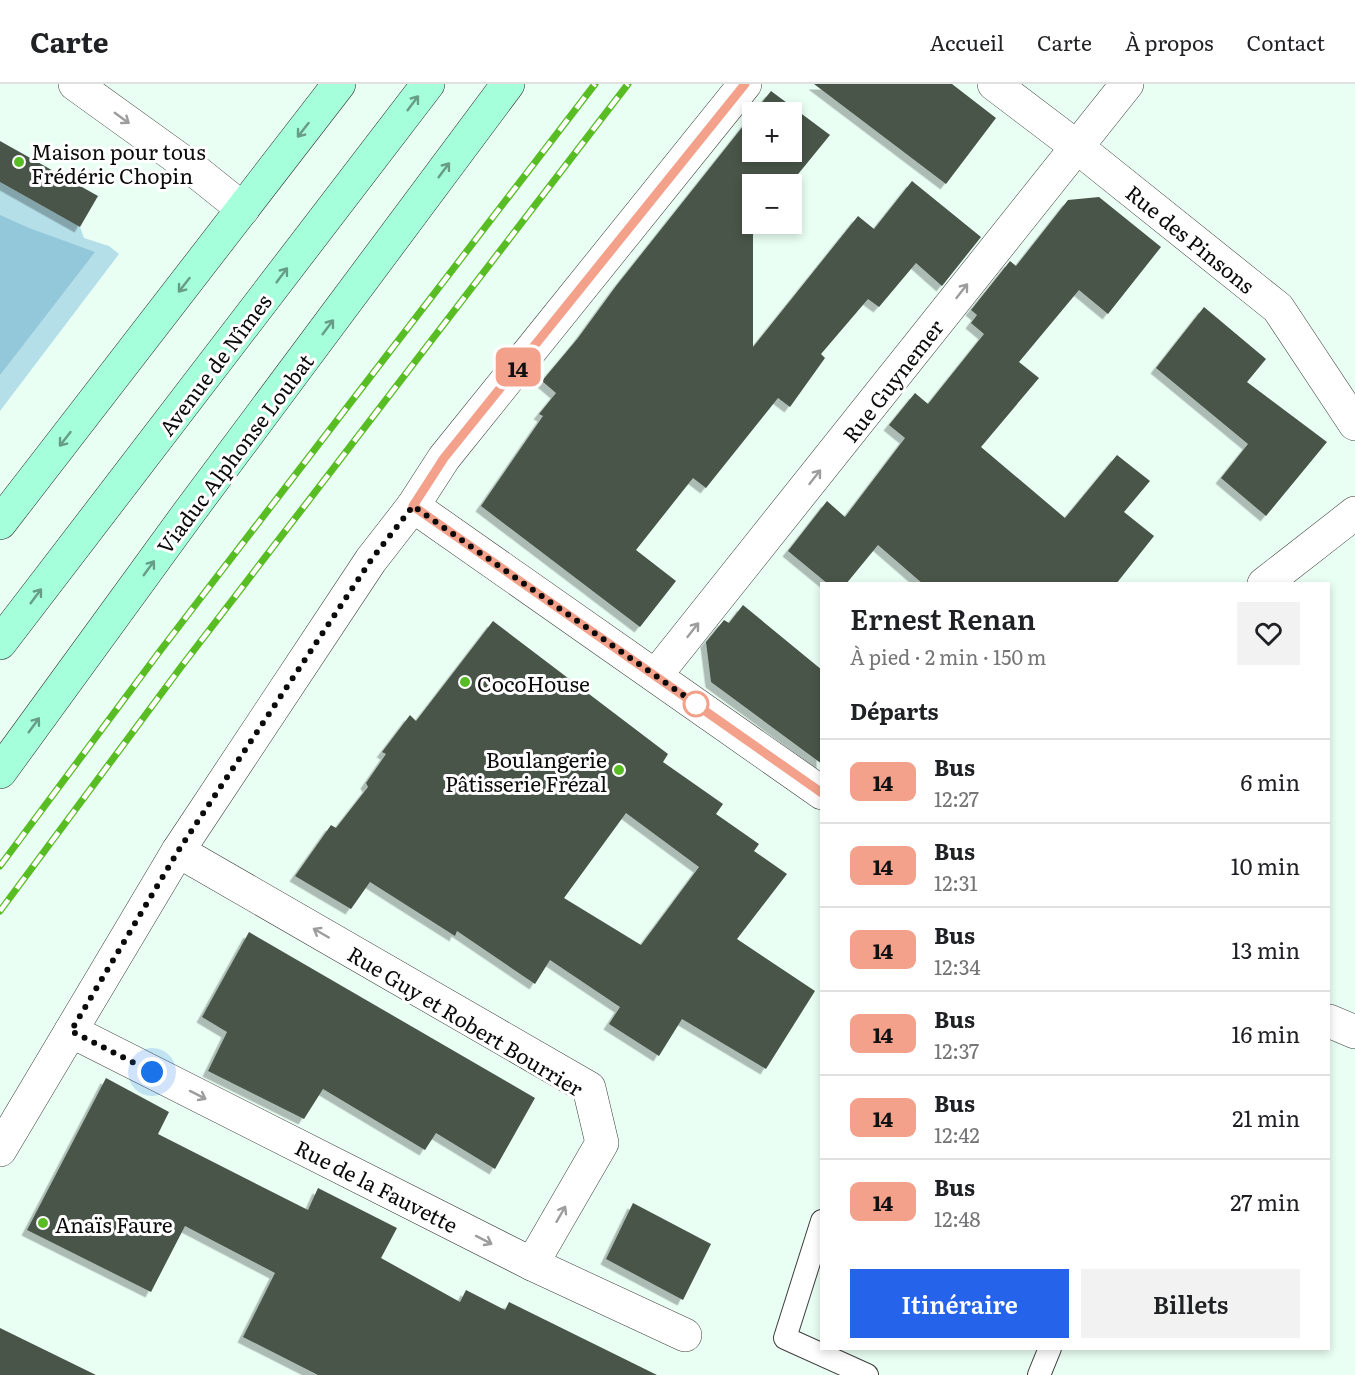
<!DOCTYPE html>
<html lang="fr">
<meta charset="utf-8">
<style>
:root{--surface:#fff;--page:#f2f2f2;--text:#202124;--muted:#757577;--line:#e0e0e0;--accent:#2563eb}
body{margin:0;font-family:Literata,serif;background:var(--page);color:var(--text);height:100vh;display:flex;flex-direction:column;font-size:22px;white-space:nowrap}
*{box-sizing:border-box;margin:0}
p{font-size:20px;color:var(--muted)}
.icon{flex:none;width:33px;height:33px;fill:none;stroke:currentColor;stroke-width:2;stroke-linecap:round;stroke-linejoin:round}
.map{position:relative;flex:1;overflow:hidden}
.side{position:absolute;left:820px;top:498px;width:510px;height:768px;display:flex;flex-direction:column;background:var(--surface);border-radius:0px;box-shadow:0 3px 9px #0003}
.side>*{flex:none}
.badge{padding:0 12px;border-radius:9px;font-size:21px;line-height:39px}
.buttons{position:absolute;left:742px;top:18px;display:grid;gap:12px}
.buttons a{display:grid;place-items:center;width:60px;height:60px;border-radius:0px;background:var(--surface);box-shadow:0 3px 9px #0003;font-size:30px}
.you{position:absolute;width:30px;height:30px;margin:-15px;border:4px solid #fff;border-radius:50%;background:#1a73e8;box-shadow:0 0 0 9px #1a73e833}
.map>.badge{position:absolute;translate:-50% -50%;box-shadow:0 0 0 3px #fff}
h2{padding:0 30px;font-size:22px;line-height:54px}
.round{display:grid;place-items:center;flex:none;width:63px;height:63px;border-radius:0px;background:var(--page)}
.overview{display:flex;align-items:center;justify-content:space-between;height:102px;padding:0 30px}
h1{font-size:28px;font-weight:600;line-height:45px}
.primary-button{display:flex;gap:12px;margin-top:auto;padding:12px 30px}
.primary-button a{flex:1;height:69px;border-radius:0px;background:var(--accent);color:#fff;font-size:24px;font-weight:600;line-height:69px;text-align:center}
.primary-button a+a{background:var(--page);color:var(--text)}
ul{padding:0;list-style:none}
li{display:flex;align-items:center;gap:18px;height:84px;padding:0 30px;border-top:2px solid var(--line)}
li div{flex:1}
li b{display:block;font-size:22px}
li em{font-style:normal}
li .badge{min-width:66px;font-weight:700;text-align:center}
header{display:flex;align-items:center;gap:36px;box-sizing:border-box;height:84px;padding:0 30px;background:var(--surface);border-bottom:2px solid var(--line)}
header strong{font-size:28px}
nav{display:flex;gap:33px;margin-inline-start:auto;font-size:21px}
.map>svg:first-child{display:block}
.green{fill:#b4dfe9}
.forest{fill:#93c8da}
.building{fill:#485449;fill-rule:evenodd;filter:url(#shadow)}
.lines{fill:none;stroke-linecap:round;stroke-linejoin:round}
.lane-casing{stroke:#3e3e3e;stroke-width:24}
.street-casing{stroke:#3e3e3e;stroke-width:34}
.secondary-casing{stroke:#2d2d2d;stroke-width:34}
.lane{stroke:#fff;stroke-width:22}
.street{stroke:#fff;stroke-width:33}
.secondary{stroke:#a5ffda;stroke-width:33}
.rail-casing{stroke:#58bc23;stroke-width:7}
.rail{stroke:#fff;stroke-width:4.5;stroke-dasharray:14;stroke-linecap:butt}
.oneway{stroke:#679d87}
.oneway2{stroke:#9d9d9d}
.line-casing{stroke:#fff;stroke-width:14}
.line{stroke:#f3a18b;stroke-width:9}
.walk{stroke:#0b0b0b;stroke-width:6;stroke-dasharray:0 10.8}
.poi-dot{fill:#58bc23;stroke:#fff;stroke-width:2}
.stop-dot{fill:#fff;stroke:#f3a18b;stroke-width:3}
.labels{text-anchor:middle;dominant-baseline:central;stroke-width:6;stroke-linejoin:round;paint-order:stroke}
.poi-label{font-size:21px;fill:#0b0b0b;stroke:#fff;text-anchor:start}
.street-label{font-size:21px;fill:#0b0b0b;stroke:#fff}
</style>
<header>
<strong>Carte</strong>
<nav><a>Accueil</a><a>Carte</a><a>À propos</a><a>Contact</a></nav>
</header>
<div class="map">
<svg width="1355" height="1291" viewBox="0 0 1355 1291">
<defs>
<filter id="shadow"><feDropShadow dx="-5.5" dy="5.5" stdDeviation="0" flood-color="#0004"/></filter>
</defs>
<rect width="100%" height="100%" fill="#eafff4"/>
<path class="green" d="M0 98 80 143 84 154 109 162 119 170 0 327Z"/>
<path class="forest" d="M0 131 29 144 95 168 0 291Z"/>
<g class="building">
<path d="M814 0H952L996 34 946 100Z"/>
<path d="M771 7 830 51 790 100H753V140H758L753 146V263L858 132 874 145 912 97 981 153 942 202 916 179 879 223 868 215 821 270 825 274 790 323 778 314 706 404 693 394 636 466 676 497 640 543 481 422 543 332 539 330 556 309 542 297 578 254 616 202ZM753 28H792V68H753Z"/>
<path d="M0 57 98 112 80 143 0 98Z"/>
<path d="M1099 113 1161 163 1108 230 1079 206 1019 278 1039 294 981 363 1065 434 1117 371 1150 397 1124 428 1154 452 1116 500H923L878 461 846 500H828L788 467 827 417 845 433 905 354 889 341 915 309 928 320 984 250 971 239 977 231 971 226 1010 177 1016 182 1068 116Z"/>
<path d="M1204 223 1266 275 1247 298 1327 358 1266 432 1221 394 1248 360 1156 284Z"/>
<path d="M743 521 822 586V680L711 598 706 558 724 536 729 539Z"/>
<path d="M493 537 668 670 663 678 723 720 716 730 759 760 754 767 787 790 737 855 815 907 766 985 682 935 659 972 609 940 620 923 550 876 535 900 457 847 455 852 370 798 351 825 295 792 331 741 336 744 368 703 366 699 386 670 382 668 410 631 416 637ZM626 729 699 783 641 861 564 814Z"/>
<path d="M249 848 535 1014 495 1085 436 1049 425 1066 323 1005 304 1035 208 987 227 948 202 933Z"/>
<path d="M106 994 169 1028 158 1050 308 1126 318 1104 397 1144 381 1174 460 1218 466 1206 505 1226 509 1218 657 1291H318L243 1253 275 1189 185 1142 151 1208 27 1146Z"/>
<path d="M633 1119 711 1160 683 1216 606 1175Z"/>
<path d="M0 1244 96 1291H0Z"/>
</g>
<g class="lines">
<g class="lane-casing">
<g id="lane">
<path d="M822 1137 785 1254 867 1291"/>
<path d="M1039 1291 1050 1264"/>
</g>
</g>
<g class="street-casing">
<g id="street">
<path d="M75 0 193 85 243 125"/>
<path d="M994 0 1077 63 1278 224 1355 340"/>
<path d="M413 422 822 709"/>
<path d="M1264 500 1355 429"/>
<path d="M656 591 1127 0"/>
<path d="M178 767 589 1004 602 1059 532 1180"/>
<path d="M1329 937 1355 948"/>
<path d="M71 947 532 1180 685 1251"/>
<path d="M0 1066 178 767 371 476 413 422 444 374 745 0"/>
</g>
</g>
<g class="secondary-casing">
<g id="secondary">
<path d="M0 439 339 0"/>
<path d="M0 559 428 0"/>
<path d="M0 688 187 431 508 0"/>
</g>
</g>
<use href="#lane" class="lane"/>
<use href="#street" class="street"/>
<use href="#secondary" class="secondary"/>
<g class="rail-casing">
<g id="rail">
<path d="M0 782 160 567 595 0"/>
<path d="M0 827 181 583 628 0"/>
</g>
</g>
<use href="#rail" class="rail"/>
</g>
<defs><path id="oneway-shaft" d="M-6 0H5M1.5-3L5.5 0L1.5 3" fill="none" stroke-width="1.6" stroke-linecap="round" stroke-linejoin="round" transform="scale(1.5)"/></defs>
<g class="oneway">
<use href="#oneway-shaft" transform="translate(413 19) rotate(-53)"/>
<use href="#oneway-shaft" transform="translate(303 46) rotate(128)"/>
<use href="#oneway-shaft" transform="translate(444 86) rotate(-53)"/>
<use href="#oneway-shaft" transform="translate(282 191) rotate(-53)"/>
<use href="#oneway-shaft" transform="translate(184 201) rotate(128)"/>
<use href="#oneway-shaft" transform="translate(328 243) rotate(-53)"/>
<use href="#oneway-shaft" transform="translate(65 355) rotate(128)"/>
<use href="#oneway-shaft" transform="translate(149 484) rotate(-54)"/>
<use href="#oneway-shaft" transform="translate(36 512) rotate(-53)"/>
<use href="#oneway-shaft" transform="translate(34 641) rotate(-54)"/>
</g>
<g class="oneway2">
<use href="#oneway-shaft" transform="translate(122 34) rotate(36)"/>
<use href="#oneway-shaft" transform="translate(962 207) rotate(-52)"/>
<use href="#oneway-shaft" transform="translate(815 393) rotate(-52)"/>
<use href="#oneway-shaft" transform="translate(693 546) rotate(-52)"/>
<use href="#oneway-shaft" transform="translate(321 849) rotate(-150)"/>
<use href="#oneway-shaft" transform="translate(198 1011) rotate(27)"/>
<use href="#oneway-shaft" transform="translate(561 1130) rotate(-60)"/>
<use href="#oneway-shaft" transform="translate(484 1156) rotate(27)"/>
</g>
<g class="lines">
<g class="line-casing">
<path id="line" d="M745 0 444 374 413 422 822 709"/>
</g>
<use href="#line" class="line"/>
<path class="walk" d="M152 988 71 947 178 767 371 476 413 422 696 620"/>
</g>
<g class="poi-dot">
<circle cx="19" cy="78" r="6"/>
<circle cx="465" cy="598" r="6"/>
<circle cx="619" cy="686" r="6"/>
<circle cx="43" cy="1139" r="6"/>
</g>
<circle class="stop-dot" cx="696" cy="620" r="12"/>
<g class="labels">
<g class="poi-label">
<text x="31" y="66">Maison pour tous<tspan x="31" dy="24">Frédéric Chopin</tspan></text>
<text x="477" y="598">CocoHouse</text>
<text x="607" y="674" text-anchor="end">Boulangerie<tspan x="607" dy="24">Pâtisserie Frézal</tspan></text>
<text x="55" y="1139">Anaïs Faure</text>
</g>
<g class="street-label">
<text transform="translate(1191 154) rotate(39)">Rue des Pinsons</text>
<text transform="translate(214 280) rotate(-53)">Avenue de Nîmes</text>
<text transform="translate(892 296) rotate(-52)">Rue Guynemer</text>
<text transform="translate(234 369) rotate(-53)">Viaduc Alphonse Loubat</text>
<text transform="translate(466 936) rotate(31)">Rue Guy et Robert Bourrier</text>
<text transform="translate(377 1101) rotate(27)">Rue de la Fauvette</text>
</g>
</g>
</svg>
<div class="buttons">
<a>+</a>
<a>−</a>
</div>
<div class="you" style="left:152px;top:988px"></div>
<b class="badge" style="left:518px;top:283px;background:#f3a18b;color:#111">14</b>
<section class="side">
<div class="overview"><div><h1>Ernest Renan</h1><p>À pied · 2 min · 150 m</p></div><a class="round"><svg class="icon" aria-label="heart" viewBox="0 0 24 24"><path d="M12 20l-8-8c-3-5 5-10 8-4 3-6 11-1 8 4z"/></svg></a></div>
<h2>Départs</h2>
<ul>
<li><span class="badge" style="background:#f3a18b;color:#111">14</span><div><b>Bus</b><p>12:27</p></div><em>6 min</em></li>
<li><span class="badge" style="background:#f3a18b;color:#111">14</span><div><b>Bus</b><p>12:31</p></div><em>10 min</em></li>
<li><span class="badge" style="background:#f3a18b;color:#111">14</span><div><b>Bus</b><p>12:34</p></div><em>13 min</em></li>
<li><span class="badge" style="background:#f3a18b;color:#111">14</span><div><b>Bus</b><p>12:37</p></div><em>16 min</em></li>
<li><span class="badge" style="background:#f3a18b;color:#111">14</span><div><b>Bus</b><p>12:42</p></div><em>21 min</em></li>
<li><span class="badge" style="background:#f3a18b;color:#111">14</span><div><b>Bus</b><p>12:48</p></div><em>27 min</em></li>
</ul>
<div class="primary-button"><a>Itinéraire</a><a>Billets</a></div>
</section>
</div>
